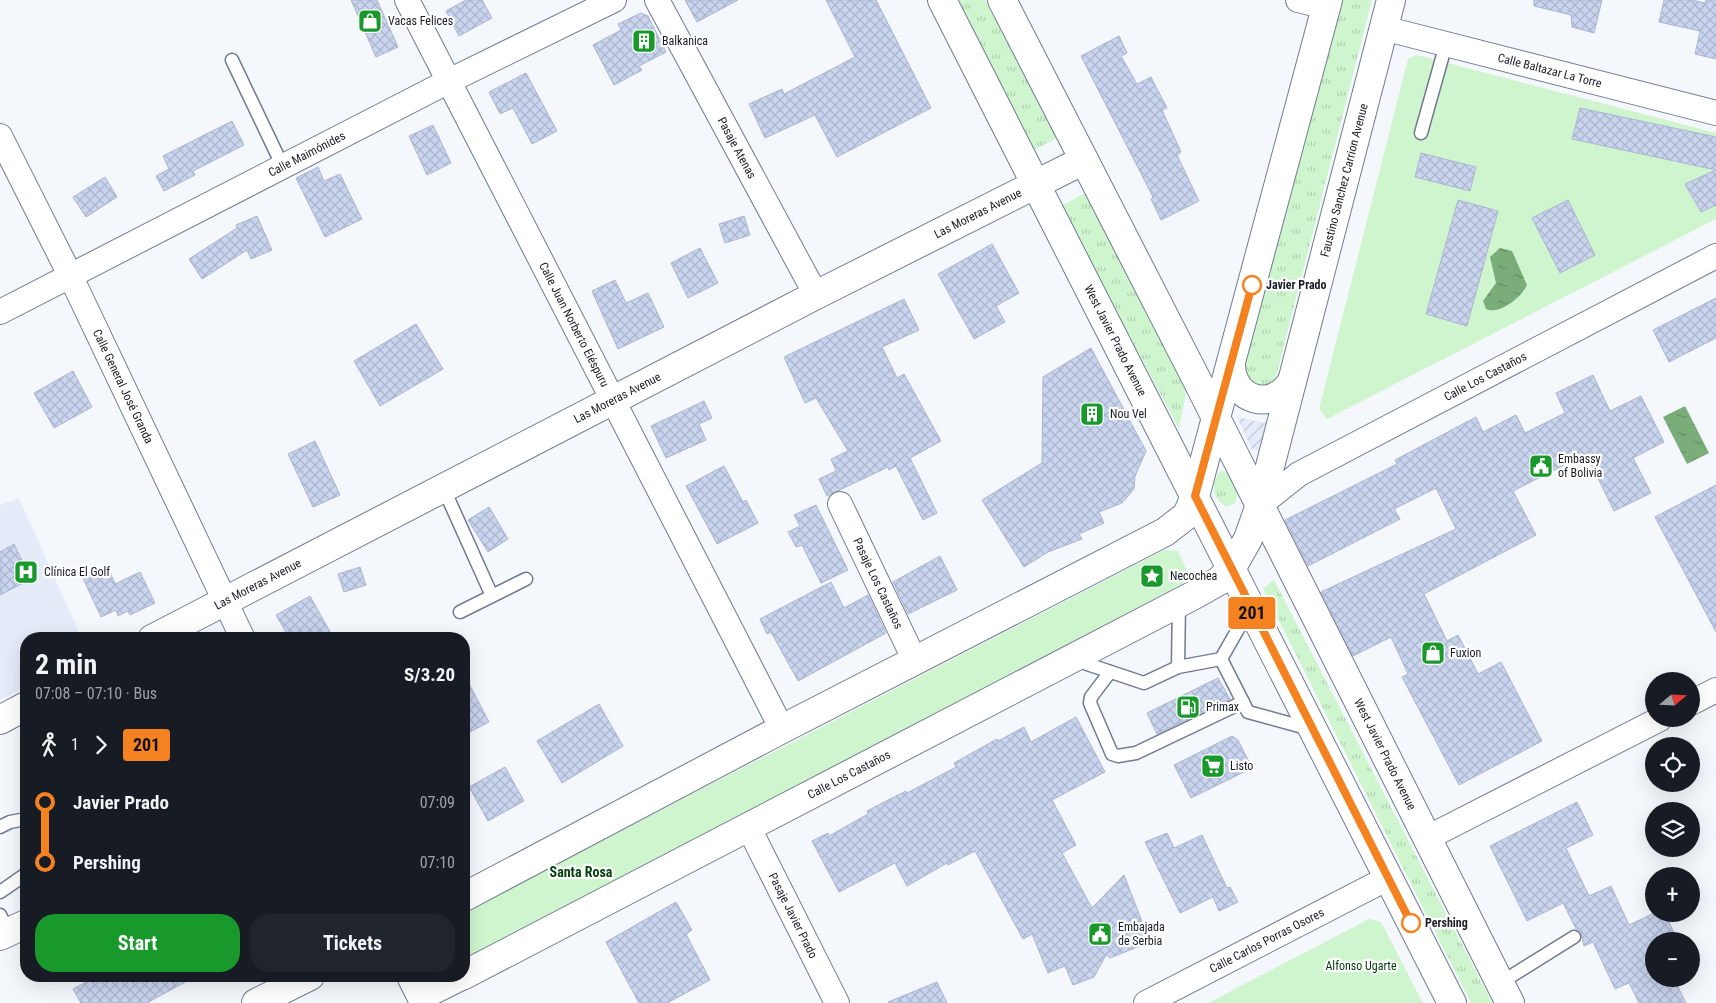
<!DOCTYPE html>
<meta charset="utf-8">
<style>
:root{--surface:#171b24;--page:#20242c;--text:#f1f3f6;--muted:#9ea1a6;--accent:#19982c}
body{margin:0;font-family:"Roboto Condensed",sans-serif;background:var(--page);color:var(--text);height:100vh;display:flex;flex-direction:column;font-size:19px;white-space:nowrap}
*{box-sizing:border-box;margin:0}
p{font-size:16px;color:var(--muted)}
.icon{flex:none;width:28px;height:28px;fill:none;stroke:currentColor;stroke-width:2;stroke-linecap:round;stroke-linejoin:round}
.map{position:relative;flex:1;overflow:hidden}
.details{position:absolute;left:20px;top:632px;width:450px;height:350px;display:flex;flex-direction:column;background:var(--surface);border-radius:20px;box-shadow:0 5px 20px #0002}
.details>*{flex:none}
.badge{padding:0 10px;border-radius:4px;font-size:18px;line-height:32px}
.needle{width:32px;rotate:71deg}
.tools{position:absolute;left:1645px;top:672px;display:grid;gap:10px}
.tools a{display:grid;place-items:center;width:55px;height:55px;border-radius:50%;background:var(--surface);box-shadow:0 5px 20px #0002;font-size:25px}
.map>.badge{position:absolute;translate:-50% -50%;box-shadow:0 0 0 2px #fff}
.legs{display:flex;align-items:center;gap:8px;height:55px;padding:0 15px;font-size:16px}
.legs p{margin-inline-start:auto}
.summary{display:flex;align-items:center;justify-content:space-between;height:85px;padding:0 15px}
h1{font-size:28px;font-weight:700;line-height:38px}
.button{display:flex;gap:10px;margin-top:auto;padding:10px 15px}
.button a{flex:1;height:58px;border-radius:20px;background:var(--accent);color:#fff;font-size:20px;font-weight:700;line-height:58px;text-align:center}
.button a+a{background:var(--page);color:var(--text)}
ul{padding:0 15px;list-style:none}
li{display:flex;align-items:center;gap:18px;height:60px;font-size:19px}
li i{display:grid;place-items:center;width:8px;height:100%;margin:0 6px;background:currentColor}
li i::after{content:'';width:12px;height:12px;margin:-6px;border:4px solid;border-radius:50%;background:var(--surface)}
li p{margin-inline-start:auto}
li:first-child i{background:linear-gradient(#0000 50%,currentColor 0)}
li:last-child i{background:linear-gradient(currentColor 50%,#0000 0)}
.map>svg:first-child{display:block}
.built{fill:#e6ebf9}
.industrial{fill:url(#industrial-furrows)}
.grass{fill:url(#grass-tufts)}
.park{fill:#cff5ce}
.water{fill:url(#water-ripples)}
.building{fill:url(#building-cross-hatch);stroke:#acb6d0}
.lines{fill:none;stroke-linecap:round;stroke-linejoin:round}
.lane-casing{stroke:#717a92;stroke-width:15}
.street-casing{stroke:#717a92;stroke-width:26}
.secondary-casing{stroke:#717a92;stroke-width:30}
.primary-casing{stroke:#717a92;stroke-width:30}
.lane{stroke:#fff;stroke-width:12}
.street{stroke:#fff;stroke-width:24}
.secondary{stroke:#fff;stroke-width:28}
.primary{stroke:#fff;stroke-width:28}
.line-1-casing{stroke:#fff;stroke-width:11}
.line-1{stroke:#f58220;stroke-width:8}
.stop-1-dot{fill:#fff;stroke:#f58220;stroke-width:2.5}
.labels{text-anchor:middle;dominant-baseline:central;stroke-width:4.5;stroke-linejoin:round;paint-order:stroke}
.poi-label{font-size:12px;fill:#191c26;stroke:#fff;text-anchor:start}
.street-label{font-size:12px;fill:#191c26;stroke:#fff}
.stop-label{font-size:12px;font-weight:bold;fill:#191c26;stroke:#fff;text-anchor:start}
.park-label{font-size:12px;fill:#003907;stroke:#fff}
.neighbourhood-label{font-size:14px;font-weight:bold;fill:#06420e;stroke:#fff}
</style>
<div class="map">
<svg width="1716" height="1003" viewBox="0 0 1716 1003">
<defs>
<pattern id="industrial-furrows" width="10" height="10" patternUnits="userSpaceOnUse" patternTransform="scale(1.25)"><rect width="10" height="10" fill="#e6ebf9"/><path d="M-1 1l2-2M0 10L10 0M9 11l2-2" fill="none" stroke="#c5c9d5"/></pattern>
<pattern id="grass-tufts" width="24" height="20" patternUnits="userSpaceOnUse" patternTransform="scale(1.25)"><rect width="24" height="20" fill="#cff5ce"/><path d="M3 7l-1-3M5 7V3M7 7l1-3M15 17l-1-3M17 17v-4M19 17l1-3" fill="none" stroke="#b1d1b1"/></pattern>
<pattern id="water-ripples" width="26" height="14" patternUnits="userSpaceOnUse" patternTransform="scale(1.25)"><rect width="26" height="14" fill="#7bad7b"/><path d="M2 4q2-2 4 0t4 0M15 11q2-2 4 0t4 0" fill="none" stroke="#648c65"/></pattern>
<pattern id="building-cross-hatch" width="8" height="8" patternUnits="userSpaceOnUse" patternTransform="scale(1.25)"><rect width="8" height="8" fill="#c9d4ee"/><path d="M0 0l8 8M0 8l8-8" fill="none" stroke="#acb5cc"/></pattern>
</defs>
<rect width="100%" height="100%" fill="#f4f7fc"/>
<path class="built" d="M19 498 82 639H26V687L0 700V505Z"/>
<path class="industrial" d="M1237 417 1266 423 1259 451 1252 450Z"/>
<g class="grass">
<path d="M952 0H985L1059 137 1034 150Z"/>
<path d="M1340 0H1372L1277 373 1271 386 1256 390 1243 369Z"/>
<path d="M1091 190 1187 388 1179 429 1061 206Z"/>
<path d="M1220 471 1230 473C1236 483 1240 491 1235 503L1226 507C1212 497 1210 485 1220 471Z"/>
<path d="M1274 580 1492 1003H1471L1263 589Z"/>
</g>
<g class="park">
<path d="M1417 55 1716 133V219L1327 419 1319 409 1408 59Z"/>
<path d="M1164 550 1178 551 1189 576 1182 584 464 960V912Z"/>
<path d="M1369 919 1381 922 1423 1003H1208Z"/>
</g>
<g class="water">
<path d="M1500 248 1512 251 1527 285C1521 298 1499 315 1486 309L1483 301 1496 283 1490 257Z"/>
<path d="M1685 406 1709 453 1687 464 1663 417Z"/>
</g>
<g class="building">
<path d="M351 0H377L398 47 376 57Z"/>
<path d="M466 0H482L492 18 459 36 446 11Z"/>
<path d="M685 0H738L697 22Z"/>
<path d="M826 0H876L931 108 837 157 815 115 765 138 749 104 782 89 784 94 855 57Z"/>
<path d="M1534 0H1602L1594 33 1572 27 1571 15 1534 6Z"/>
<path d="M1664 0H1692L1705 3 1706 0H1716V59L1695 54 1700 31 1659 22Z"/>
<path d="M641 13 648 16 666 52 639 66 642 70 614 85 593 45 621 30 618 24Z"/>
<path d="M1119 36 1127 53 1121 56 1137 84 1151 77 1167 108 1162 110 1181 152 1177 155 1199 201 1161 220 1151 199 1153 197 1081 56Z"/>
<path d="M526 73 557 131 532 144 513 108 500 114 489 92Z"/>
<path d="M1580 108 1716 137V170L1572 139Z"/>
<path d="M232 121 244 145 193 171 195 175 164 191 156 176 169 169 163 156Z"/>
<path d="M433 125 451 163 427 175 409 136Z"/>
<path d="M1421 153 1476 167 1470 191 1415 177Z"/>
<path d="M318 167 324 181 340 174 362 219 325 237 296 178Z"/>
<path d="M1716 170V205L1701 212 1685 184Z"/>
<path d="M105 177 117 197 86 217 73 197Z"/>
<path d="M1458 200 1498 211 1467 326 1426 314Z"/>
<path d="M1568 200 1595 255 1560 273 1532 218Z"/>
<path d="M257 216 272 250 251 259 247 250 202 279 189 259 237 228 236 225Z"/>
<path d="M744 216 750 235 725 243 719 224Z"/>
<path d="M992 244 1019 293 996 306 1005 322 974 339 938 274Z"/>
<path d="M700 248 718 283 688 298 671 263Z"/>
<path d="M615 280 626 303 648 293 664 327 618 349 592 291Z"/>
<path d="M1716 298V338L1669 362 1653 330Z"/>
<path d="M904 299 919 330 882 347 897 378 904 374 941 441 910 458 937 513 923 520 896 466 889 470 888 467 827 496 819 479 836 471 831 459 848 451 816 398 805 403 784 357Z"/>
<path d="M416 324 443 369 380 406 354 361Z"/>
<path d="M1091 348 1146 451 1135 476 1134 489 1122 503 1099 512 1104 523 1079 534 1082 539 1048 552 1024 567 982 500 1042 463 1043 377Z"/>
<path d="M73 371 92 407 54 428 34 393Z"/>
<path d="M1593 375 1610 411 1641 396 1664 442 1633 458 1651 493 1614 511 1586 454 1513 491 1536 535 1424 594 1447 641 1458 635 1478 674 1501 662 1542 741 1459 785 1402 677 1408 674 1391 637 1353 656 1321 592 1456 529 1436 488 1394 509 1400 519 1308 566 1285 520 1397 464 1395 460 1476 417 1483 432 1516 415 1525 433 1565 413 1556 393Z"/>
<path d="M704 401 712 418 699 424 706 440 666 458 651 426Z"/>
<path d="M315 441 340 495 313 507 288 454Z"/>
<path d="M724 466 743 502 746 500 758 523 717 544 686 486Z"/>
<path d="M1716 485V632L1655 517Z"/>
<path d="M816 505 848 570 821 583 802 545 796 547 788 532 800 526 794 515Z"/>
<path d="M489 507 508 539 488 552 468 520Z"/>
<path d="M14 544 31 579 0 595V552Z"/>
<path d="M940 556 957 590 908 614 893 582Z"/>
<path d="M107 565 115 584 140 572 155 603 130 615 128 611 118 616 116 610 101 617 82 576Z"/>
<path d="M360 567 366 585 344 592 338 574Z"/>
<path d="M831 582 844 608 868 595 886 633 798 681 771 632 767 634 760 619Z"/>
<path d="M310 596 334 639H290L276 615Z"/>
<path d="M464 674 489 722 464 735Z"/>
<path d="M1218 678 1230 699 1157 734 1147 713Z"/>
<path d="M599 704 623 746 562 783 537 741Z"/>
<path d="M1076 717 1105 772 1052 800 1076 845 1062 853 1092 908 1124 875 1150 942 1110 958 1106 955 1094 977 1073 985 1065 966 1048 973 1032 934 1023 939 975 851 948 865 947 863 907 886 895 863 839 892 812 841 828 833 829 836 868 814 867 811 892 798 906 791 907 793 956 767 954 763 997 739 998 741 1024 727 1031 742Z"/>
<path d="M1232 736 1238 740 1252 768 1191 798 1174 765Z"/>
<path d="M505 767 524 801 488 821 469 787Z"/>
<path d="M1577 802 1593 835 1566 848 1589 896 1611 886 1629 925 1652 914H1665L1678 941H1654V979H1674L1686 1003H1639L1629 983 1615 989 1593 942 1584 946 1581 933 1576 929 1563 903 1527 921 1490 846Z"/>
<path d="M1167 833 1174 848 1202 835 1227 888 1230 887 1238 902 1219 911 1213 897 1180 913 1145 842Z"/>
<path d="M676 902 692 930 686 934 710 980 667 1003H639L606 942Z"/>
<path d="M97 976H196L147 1003H81L73 989Z"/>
<path d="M937 982 947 1003H888V1002Z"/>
</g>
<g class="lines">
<g class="lane-casing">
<g id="lane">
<path d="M232 60 283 167"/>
<path d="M1421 133 1446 44"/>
<path d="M443 487 492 596"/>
<path d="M1250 608 1221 659 1248 712 1310 729"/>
<path d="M460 612 526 579"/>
<path d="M1075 660 1144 683 1178 667 1179 603"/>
<path d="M1178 667 1221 659"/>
<path d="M1110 672 1091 697 1090 703 1112 754 1118 756 1136 753 1243 702"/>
<path d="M0 827 10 822 26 819"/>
<path d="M0 892 26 874"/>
<path d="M0 915 9 932"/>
<path d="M1500 983 1574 937"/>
</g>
</g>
<g class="street-casing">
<g id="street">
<path id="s1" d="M407 0 782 729"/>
<path id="s2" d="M657 0 816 295"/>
<path d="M1298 0 1326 7"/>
<path id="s3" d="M1383 28 1716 113"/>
<path id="s4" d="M0 136 71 277 243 639"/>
<path id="s5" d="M0 312 449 81 614 0"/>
<path id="s6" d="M840 504 915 661"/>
<path id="s7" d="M1260 505 1299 474 1716 256"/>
<path d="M1691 703 1716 690"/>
<path id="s8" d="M749 828 837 1003"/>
<path d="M1427 838 1660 719"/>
<path id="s9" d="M1146 1003 1388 878"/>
</g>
</g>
<g class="secondary-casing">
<g id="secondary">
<path id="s10" d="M152 639 816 295 1084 160"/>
<path d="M0 720 26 706"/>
<path d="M464 897 782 729 1165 532 1187 515 1195 496"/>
<path d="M0 936 26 924"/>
<path id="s11" d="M464 975 1196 594 1219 581 1231 569"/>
<path d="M411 976 421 996 461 976"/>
<path d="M256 1003 310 976"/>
</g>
</g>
<g class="primary-casing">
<g id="primary">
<path id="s12" d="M942 0C1113 334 1281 669 1452 1003"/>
<path id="s13" d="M1002 0 1200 386 1510 1003"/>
<path d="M1231 365C1232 401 1273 413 1292 381"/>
<path d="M1195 496 1328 0"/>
<path id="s14" d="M1231 569 1248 539 1260 505 1391 0"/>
</g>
</g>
<use href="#lane" class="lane"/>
<use href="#street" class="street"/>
<use href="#secondary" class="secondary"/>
<use href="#primary" class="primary"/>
</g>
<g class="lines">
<g class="line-1-casing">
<path id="line-1" d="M1252 285 1195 496 1411 923"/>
</g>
<use href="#line-1" class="line-1"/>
</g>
<defs>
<g id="shop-square" transform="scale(1.25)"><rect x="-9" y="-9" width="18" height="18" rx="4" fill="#19982c" stroke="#fff"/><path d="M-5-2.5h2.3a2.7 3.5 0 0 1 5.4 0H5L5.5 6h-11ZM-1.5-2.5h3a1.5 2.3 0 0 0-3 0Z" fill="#fff"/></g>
<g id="building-square" transform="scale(1.25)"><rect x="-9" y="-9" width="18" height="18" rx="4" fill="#19982c" stroke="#fff"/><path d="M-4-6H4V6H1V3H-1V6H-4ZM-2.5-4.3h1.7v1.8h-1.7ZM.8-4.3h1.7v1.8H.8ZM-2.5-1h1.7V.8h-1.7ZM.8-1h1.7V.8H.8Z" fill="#fff"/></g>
<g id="civic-square" transform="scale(1.25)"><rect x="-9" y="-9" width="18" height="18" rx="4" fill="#19982c" stroke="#fff"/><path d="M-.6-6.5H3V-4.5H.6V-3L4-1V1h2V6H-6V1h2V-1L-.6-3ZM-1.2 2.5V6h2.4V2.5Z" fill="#fff"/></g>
<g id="hospital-square" transform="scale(1.25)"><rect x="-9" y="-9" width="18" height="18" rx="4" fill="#19982c" stroke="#fff"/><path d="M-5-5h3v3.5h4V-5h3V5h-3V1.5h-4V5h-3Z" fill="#fff"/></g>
<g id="sight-square" transform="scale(1.25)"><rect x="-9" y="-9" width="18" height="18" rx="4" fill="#19982c" stroke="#fff"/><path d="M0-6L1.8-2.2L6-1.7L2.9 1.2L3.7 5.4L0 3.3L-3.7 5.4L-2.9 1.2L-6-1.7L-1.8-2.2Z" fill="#fff"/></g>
<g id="fuel-square" transform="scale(1.25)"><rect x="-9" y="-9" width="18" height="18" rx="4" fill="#19982c" stroke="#fff"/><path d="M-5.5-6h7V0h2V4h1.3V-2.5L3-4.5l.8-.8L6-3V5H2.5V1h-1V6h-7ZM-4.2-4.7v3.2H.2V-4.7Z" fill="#fff"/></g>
<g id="supermarket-square" transform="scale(1.25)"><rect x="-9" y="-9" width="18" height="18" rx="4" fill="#19982c" stroke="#fff"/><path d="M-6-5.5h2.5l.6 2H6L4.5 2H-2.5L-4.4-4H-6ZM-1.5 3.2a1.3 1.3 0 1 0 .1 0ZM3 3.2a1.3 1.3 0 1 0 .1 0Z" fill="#fff"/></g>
</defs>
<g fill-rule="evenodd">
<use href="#shop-square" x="370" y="21"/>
<use href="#building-square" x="644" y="41"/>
<use href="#building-square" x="1092" y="414"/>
<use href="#civic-square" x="1541" y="466"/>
<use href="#hospital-square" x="26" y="572"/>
<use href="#sight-square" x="1152" y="576"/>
<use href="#shop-square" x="1433" y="653"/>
<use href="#fuel-square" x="1188" y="707"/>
<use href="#supermarket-square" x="1213" y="766"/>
<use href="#civic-square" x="1100" y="934"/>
</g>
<g class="stop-1-dot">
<circle cx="1252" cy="285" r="9"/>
<circle cx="1411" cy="923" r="9"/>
</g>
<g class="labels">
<g class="poi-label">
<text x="388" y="21">Vacas Felices</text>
<text x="662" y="41">Balkanica</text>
<text x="1110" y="414">Nou Vel</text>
<text x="1558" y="459">Embassy<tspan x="1558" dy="14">of Bolivia</tspan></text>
<text x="44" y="572">Clínica El Golf</text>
<text x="1170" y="576">Necochea</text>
<text x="1450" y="653">Fuxion</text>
<text x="1206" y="707">Primax</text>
<text x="1230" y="766">Listo</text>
<text x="1118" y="927">Embajada<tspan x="1118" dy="14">de Serbia</tspan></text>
</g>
<g class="street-label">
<text stroke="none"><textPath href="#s3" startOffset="172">Calle Baltazar La Torre</textPath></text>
<text stroke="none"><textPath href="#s2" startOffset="168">Pasaje Atenas</textPath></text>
<text stroke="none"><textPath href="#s5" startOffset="345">Calle Maimónides</textPath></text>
<text stroke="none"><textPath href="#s14" startOffset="406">Faustino Sanchez Carrion Avenue</textPath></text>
<text stroke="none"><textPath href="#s10" startOffset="929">Las Moreras Avenue</textPath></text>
<text stroke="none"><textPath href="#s1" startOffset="365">Calle Juan Norberto Eléspuru</textPath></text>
<text stroke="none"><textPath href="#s12" startOffset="382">West Javier Prado Avenue</textPath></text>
<text stroke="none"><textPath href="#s7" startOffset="260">Calle Los Castaños</textPath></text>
<text stroke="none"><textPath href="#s4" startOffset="279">Calle General José Granda</textPath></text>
<text stroke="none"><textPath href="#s10" startOffset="524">Las Moreras Avenue</textPath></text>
<text stroke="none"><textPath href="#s10" startOffset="119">Las Moreras Avenue</textPath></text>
<text stroke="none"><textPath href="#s6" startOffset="88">Pasaje Los Castaños</textPath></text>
<text stroke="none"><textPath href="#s13" startOffset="846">West Javier Prado Avenue</textPath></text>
<text stroke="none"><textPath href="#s11" startOffset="434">Calle Los Castaños</textPath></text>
<text stroke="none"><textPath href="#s8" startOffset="98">Pasaje Javier Prado</textPath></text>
<text stroke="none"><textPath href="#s9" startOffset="136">Calle Carlos Porras Osores</textPath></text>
</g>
<g class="stop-label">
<text x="1266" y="285">Javier Prado</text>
<text x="1425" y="923">Pershing</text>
</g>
<g class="park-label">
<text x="1361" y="966">Alfonso Ugarte</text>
</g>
<g class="neighbourhood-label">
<text x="581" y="872">Santa Rosa</text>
</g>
</g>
</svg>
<div class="tools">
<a><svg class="needle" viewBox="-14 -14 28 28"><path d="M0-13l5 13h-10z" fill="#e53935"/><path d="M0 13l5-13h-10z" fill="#9ea1a6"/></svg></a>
<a><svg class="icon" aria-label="locate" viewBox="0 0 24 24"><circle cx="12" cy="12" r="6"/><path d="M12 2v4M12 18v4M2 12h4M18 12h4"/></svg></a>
<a><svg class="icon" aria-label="layers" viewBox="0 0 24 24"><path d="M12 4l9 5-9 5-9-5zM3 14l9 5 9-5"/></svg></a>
<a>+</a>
<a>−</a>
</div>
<b class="badge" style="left:1252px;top:613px;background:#f58220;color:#111">201</b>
<section class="details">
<div class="summary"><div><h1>2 min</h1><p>07:08 – 07:10 · Bus</p></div><b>S/3.20</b></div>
<div class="legs"><svg class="icon" aria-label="walk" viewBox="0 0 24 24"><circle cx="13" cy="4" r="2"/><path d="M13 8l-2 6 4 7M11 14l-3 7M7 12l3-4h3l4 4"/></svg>1<svg class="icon" aria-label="forward" viewBox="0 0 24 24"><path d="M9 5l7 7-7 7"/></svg><b class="badge" style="background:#f58220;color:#111">201</b></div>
<ul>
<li><i style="color:#f58220"></i><b>Javier Prado</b><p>07:09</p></li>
<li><i style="color:#f58220"></i><b>Pershing</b><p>07:10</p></li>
</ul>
<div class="button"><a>Start</a><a>Tickets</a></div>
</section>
</div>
